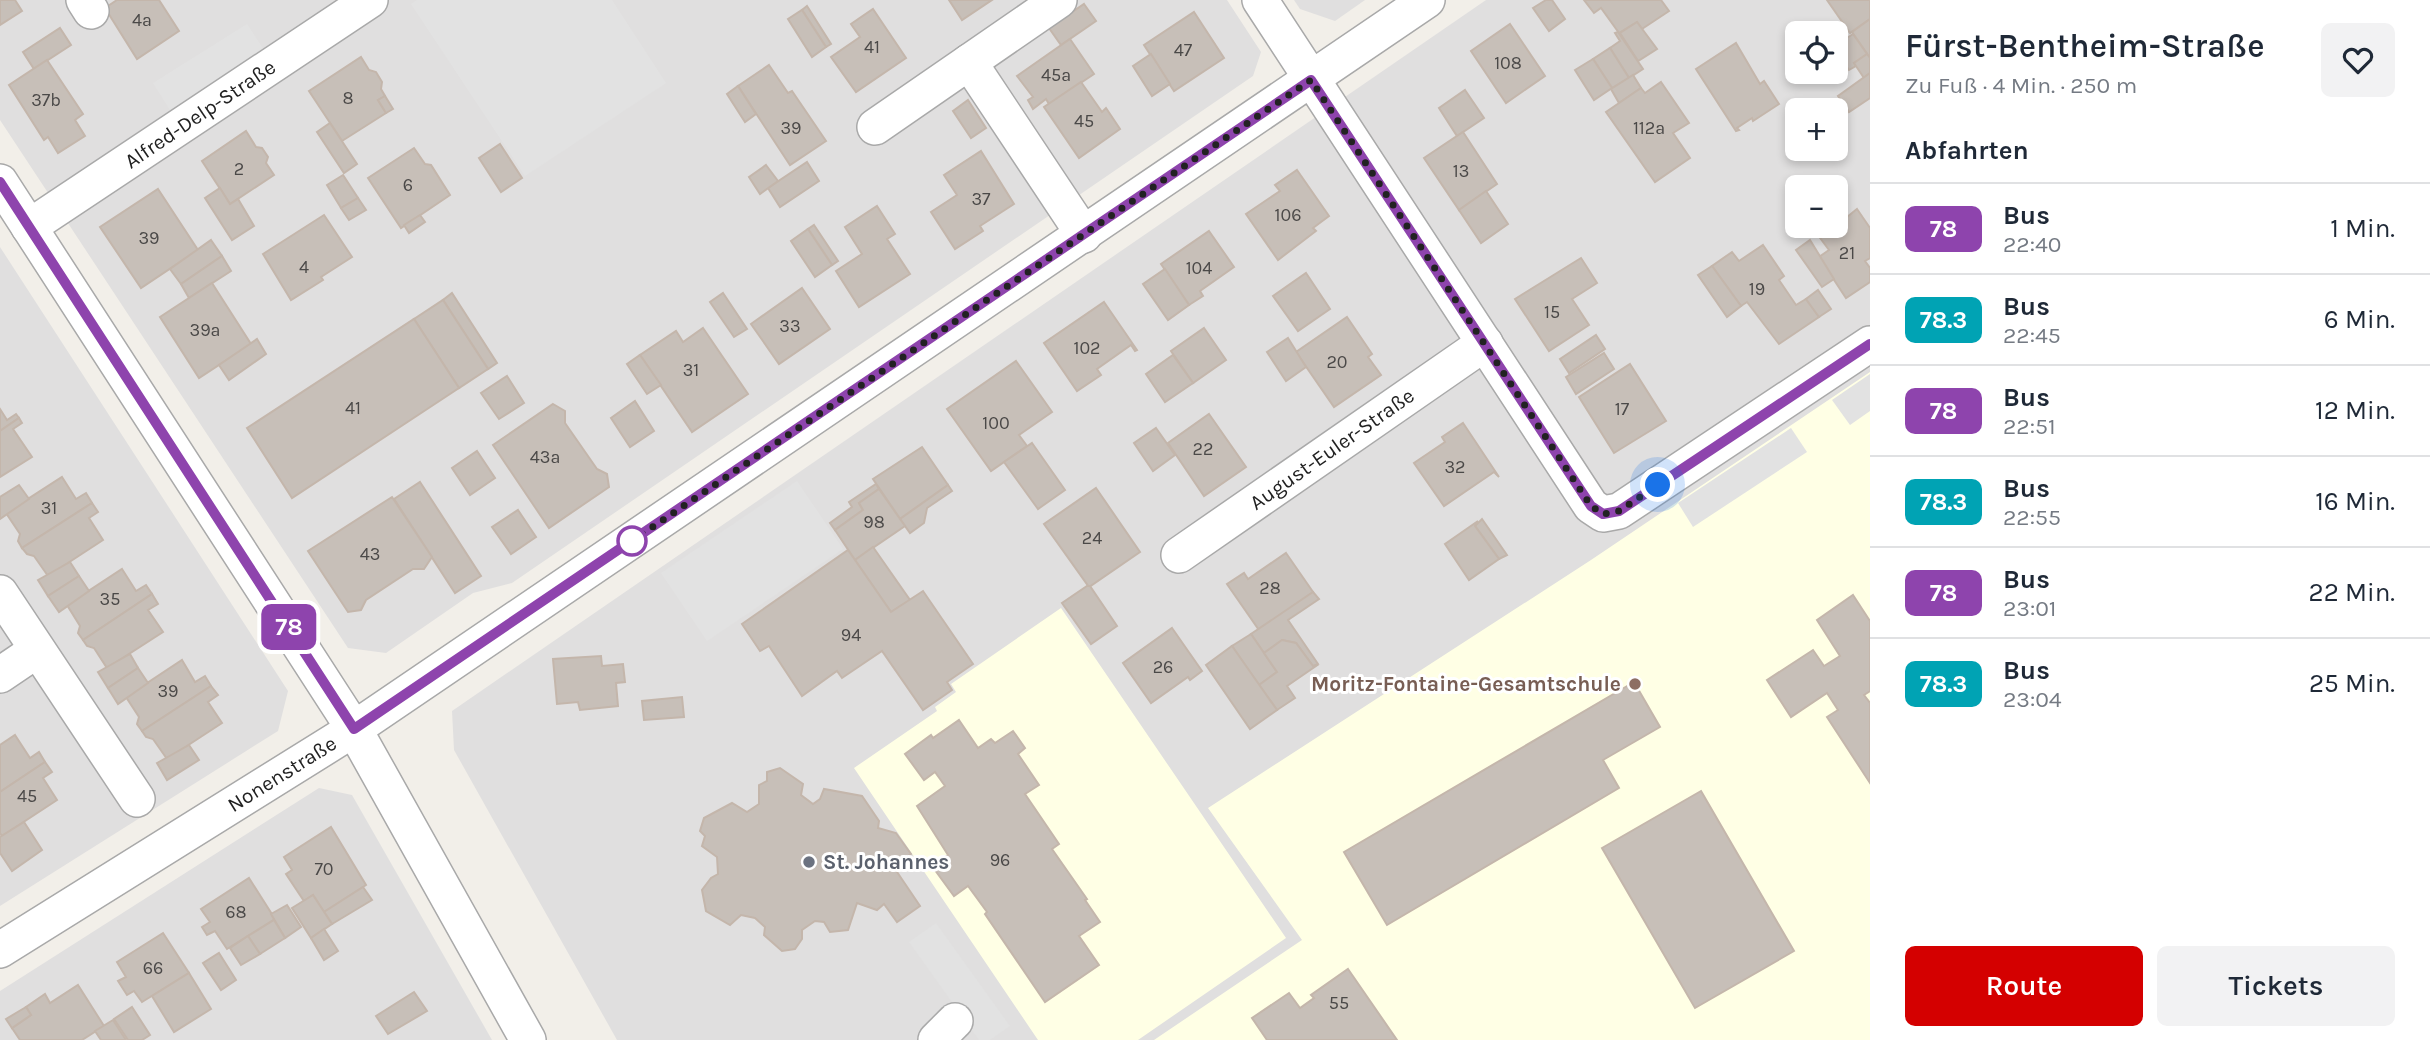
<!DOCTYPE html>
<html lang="de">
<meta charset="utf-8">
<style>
:root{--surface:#fff;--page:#f2f2f3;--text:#1f2937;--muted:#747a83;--line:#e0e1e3;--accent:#d40000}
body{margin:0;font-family:Karla,sans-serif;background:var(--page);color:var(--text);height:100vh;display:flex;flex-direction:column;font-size:26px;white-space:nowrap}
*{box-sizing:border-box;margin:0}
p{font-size:23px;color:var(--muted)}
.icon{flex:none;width:38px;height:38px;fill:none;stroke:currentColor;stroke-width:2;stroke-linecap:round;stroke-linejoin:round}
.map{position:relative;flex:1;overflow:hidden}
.sheet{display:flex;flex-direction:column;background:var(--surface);width:560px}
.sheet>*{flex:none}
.badge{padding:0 14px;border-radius:10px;font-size:24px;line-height:46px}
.fabs{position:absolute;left:1785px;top:21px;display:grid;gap:14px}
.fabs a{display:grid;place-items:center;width:63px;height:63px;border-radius:10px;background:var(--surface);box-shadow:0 4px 10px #0003;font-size:35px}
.you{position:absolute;width:35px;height:35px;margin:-18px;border:5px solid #fff;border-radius:50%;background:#1a73e8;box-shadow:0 0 0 10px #1a73e833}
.map>.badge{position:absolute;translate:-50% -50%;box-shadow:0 0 0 4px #fff}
h2{padding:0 35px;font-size:26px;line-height:63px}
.round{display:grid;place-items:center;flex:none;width:74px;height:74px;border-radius:10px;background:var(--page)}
.overview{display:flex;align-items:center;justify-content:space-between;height:119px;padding:0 35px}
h1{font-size:33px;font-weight:600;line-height:52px}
.cta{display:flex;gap:14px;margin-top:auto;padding:14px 35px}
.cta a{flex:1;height:80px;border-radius:10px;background:var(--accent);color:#fff;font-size:28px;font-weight:600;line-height:80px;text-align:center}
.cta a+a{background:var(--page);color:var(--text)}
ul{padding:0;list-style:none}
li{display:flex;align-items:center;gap:21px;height:91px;padding:0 35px;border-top:2px solid var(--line)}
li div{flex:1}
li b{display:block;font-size:26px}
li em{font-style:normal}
li .badge{min-width:77px;font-weight:700;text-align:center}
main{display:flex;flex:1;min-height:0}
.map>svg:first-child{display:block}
.residential{fill:#e0dfdf;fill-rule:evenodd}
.education{fill:#ffffe5}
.parking{fill:#e2e2e2}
.building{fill:#c7bfb8;stroke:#c4b6ab;stroke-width:2}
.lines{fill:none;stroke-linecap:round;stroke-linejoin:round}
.minor-casing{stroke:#a9a9a9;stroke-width:38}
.minor{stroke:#fff;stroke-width:35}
.line-casing{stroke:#fff;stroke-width:16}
.line{stroke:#8e44ad;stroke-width:10}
.walk{stroke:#222;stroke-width:7;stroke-dasharray:0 12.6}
.stop-dot{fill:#fff;stroke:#8e44ad;stroke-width:3.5}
.education-dot{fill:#8d6e63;stroke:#fff;stroke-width:2.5}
.worship-dot{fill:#6b7280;stroke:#fff;stroke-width:2.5}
.labels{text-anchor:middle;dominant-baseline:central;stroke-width:6;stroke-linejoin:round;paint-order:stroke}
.number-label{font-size:18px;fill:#4b4948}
.street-label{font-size:21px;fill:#222;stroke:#fff}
.education-label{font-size:21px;font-weight:bold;fill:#785e54;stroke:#fff;text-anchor:end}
.worship-label{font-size:21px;font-weight:bold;fill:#5b616d;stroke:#fff;text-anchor:start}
</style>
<main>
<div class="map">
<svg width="1870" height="1040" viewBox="0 0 1870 1040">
<rect width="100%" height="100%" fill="#f2efe9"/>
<g class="residential">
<path d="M0 0H1227L1261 52 1253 76 512 583 473 593 386 653 348 648 0 120Z"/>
<path d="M1294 0H1365L1335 21 1300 9Z"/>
<path d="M1486 0H1870V1040H617L454 750 452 711ZM1797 33H1836V72H1797ZM1797 110H1836V149H1797ZM1797 187H1836V226H1797Z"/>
<path d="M0 247 288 691 278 731 0 906Z"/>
<path d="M319 788 352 795 492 1040H0V991Z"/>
</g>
<g class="education">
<path d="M1870 372V1040H1154L1302 940 1208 808 1591 560Z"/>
<path d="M1061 608 1286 938 1138 1040H1038L854 768 937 711 935 707 956 692 951 684Z"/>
</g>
<g class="parking">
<path d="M417 0H612L666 83 525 176 411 4Z"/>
<path d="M247 24 264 50 170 110 153 83Z"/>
<path d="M1870 374V411L1850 425 1832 400Z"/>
<path d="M1791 428 1807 452 1693 527 1678 503Z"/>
<path d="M797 481 843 549 707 641 661 573Z"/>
<path d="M936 923 1010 1026 990 1040H979L909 942Z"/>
</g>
<g class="building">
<path d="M0 0H15L22 11 0 25Z"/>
<path d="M117 0H159L179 31 137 59 105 8Z"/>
<path d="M949 0H992L962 20Z"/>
<path d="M1546 0H1552L1565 19 1549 31 1533 8Z"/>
<path d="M1584 0H1661L1669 11 1642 29 1637 22 1619 33 1601 8 1594 13Z"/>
<path d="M1827 0H1870V19L1850 33Z"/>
<path d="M1084 4 1096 21 1061 45 1049 28Z"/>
<path d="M807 6 831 44 826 47 802 10Z"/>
<path d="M873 9 906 58 856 92 831 57 860 37 851 24Z"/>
<path d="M802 10 826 47 812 57 788 19Z"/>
<path d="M1194 12 1224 58 1174 91 1144 45Z"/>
<path d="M1870 19V58L1852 32Z"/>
<path d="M1637 22 1657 49 1638 61 1620 33Z"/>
<path d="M1510 24 1545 76 1506 103 1471 51Z"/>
<path d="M60 28 71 45 34 69 23 52Z"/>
<path d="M1618 32 1643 69 1629 78 1610 48 1620 41 1615 33Z"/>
<path d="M1853 34 1867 54 1854 63 1856 66 1849 70 1836 50V45Z"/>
<path d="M1070 39 1094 74 1049 104 1046 99 1033 109 1028 100 1033 97 1017 76Z"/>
<path d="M1736 43 1760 84 1764 81 1779 104 1753 121 1752 118 1737 128 1739 130 1736 131 1696 69Z"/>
<path d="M1610 48 1629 78 1612 88 1593 59Z"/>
<path d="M1151 54 1170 84 1152 96 1133 66Z"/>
<path d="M1867 54 1870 58V73L1864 78 1854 63Z"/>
<path d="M361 57 369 70 376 72 382 82 381 89 385 96 378 100 386 113 342 141 309 91Z"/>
<path d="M1593 59 1612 88 1594 100 1575 70Z"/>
<path d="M47 60 83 114 75 120 85 136 58 153 48 137 44 140 9 85Z"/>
<path d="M769 65 788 93 792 91 826 141 790 165 738 86Z"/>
<path d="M1870 73V98L1849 112 1838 96Z"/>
<path d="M1633 75 1641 88 1619 103 1611 89Z"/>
<path d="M1081 82 1102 112 1106 108 1120 129 1079 158 1044 107Z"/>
<path d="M1661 82 1689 123 1673 133 1690 158 1655 182 1606 112 1641 88 1645 93Z"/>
<path d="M738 86 756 114 745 122 727 94Z"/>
<path d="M1465 90 1484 118 1457 136 1439 108Z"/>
<path d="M385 96 393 109 386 113 378 100Z"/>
<path d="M968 100 986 128 971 138 953 111Z"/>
<path d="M330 123 357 164 344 173 317 132Z"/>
<path d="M246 131 256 147 262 148 268 157 266 163 274 175 230 204 202 161Z"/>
<path d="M1463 132 1497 184 1459 210 1424 158Z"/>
<path d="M500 144 522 178 501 192 479 158Z"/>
<path d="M414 148 425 164 431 165 450 195 401 228 368 178Z"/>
<path d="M981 151 1014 204 980 226 983 231 955 249 931 212 957 195 944 175Z"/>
<path d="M807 162 819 181 780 207 768 188Z"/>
<path d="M766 165 778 181 760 194 749 177Z"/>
<path d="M1297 170 1329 216 1313 228 1316 231 1278 260 1246 214 1280 191 1275 185Z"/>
<path d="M343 175 358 198 341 208 327 185Z"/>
<path d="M220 188 230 204 238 199 254 226 232 240 205 198Z"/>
<path d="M158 189 198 250 141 288 100 227Z"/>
<path d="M1486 191 1508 224 1481 243 1459 210Z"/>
<path d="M358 198 366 210 349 220 341 208Z"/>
<path d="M877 206 895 234 887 239 910 274 859 307 836 271 862 254 845 227Z"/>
<path d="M1857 209 1870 228V258L1865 261 1870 268V282L1846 298 1819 257 1829 250 1818 235 1836 226Z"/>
<path d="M324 215 352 257 321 277 323 280 291 300 263 254Z"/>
<path d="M420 215 425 222 409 233 404 225Z"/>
<path d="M814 225 838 261 832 265 808 229Z"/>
<path d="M808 229 832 265 815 277 791 241Z"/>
<path d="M1209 231 1234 267 1200 291 1203 296 1189 305 1161 264Z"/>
<path d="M211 240 222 256 181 284 170 269Z"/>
<path d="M1810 240 1834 279 1822 287 1796 250Z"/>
<path d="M1763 245 1784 276 1779 280 1796 305 1806 299 1819 317 1779 344 1747 302 1741 306 1712 266 1732 252 1739 261Z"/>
<path d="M222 256 231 271 189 298 181 284Z"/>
<path d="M1581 258 1597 283 1572 299 1589 325 1549 351 1515 299Z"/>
<path d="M1712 266 1741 306 1727 317 1698 275Z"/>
<path d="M1165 269 1189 305 1168 320 1143 284Z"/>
<path d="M1306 273 1330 309 1298 331 1273 296Z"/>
<path d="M212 283 251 344 199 378 160 317Z"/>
<path d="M802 288 830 329 779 364 751 324Z"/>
<path d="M1818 290 1831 309 1819 317 1806 299Z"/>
<path d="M452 293 497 363 488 369 443 300Z"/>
<path d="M723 293 747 329 734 337 710 302Z"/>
<path d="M443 300 488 369 459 388 414 319Z"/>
<path d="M1104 302 1137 350 1135 351 1131 345 1097 369 1101 375 1077 391 1044 343Z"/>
<path d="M1347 317 1372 354 1368 357 1381 375 1334 407 1296 352Z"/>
<path d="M414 319 459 388 292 498 247 428Z"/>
<path d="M703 328 748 394 692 432 640 355 676 331 683 342Z"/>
<path d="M1204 328 1226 360 1193 383 1171 351Z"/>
<path d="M1596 335 1605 349 1569 373 1560 359Z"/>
<path d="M1288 338 1306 367 1286 381 1267 352Z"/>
<path d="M257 339 266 354 229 380 219 365Z"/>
<path d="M1604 353 1614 369 1576 394 1566 377Z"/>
<path d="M640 355 661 385 647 394 627 364Z"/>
<path d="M1173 355 1193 383 1165 402 1146 374Z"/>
<path d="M1016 361 1052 412 1019 435 1027 446 991 471 947 409Z"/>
<path d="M1630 364 1666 421 1614 453 1579 397Z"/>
<path d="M507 376 524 403 499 419 481 393Z"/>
<path d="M635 401 654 431 630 447 611 418Z"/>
<path d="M553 404 565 411V423L597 469 607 474 609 487 549 528 493 445Z"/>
<path d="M0 409 7 420 16 414 19 418 0 431Z"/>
<path d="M1209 414 1246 467 1204 496 1168 443Z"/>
<path d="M19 418 22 423 13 429 32 457 0 477V431Z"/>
<path d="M1463 423 1499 477 1494 472 1444 506 1414 463 1445 442 1442 437Z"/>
<path d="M1156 428 1175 455 1153 471 1134 443Z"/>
<path d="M1032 443 1065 490 1038 509 1004 462Z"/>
<path d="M922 447 948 485 900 519 873 479Z"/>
<path d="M477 451 495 478 470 495 452 468Z"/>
<path d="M62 477 76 499 86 493 92 503 22 548 18 541 20 534 6 513Z"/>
<path d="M420 482 481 576 455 593 394 499Z"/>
<path d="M876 484 879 489 859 503 863 510 835 530 830 523 852 507 849 502Z"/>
<path d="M19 485 29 499 0 519V497Z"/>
<path d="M948 485 952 491 927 508 924 523 910 533 900 519Z"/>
<path d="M1096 488 1140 552 1089 587 1044 524Z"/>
<path d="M879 489 905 526 855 560 835 530 863 510 859 503Z"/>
<path d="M392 497 432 557 424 569H413L366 600 361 610 348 612 308 551Z"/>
<path d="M92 503 98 512 89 518 103 540 48 576 34 556 27 554 22 548Z"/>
<path d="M518 510 536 537 511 554 492 527Z"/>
<path d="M1482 519 1507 555 1499 559 1475 526Z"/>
<path d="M1478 521 1475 526 1499 559 1469 580 1445 544Z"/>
<path d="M873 547 910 600 891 612 855 560Z"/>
<path d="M848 550 891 612 923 591 973 664 947 682 952 690 923 710 882 651 842 678 837 671 802 696 769 646 760 651 742 624Z"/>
<path d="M1286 553 1313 592 1259 630 1227 584 1244 573 1248 579Z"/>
<path d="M70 562 79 576 48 596 38 580Z"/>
<path d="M122 569 136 591 146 585 152 594 83 640 78 633 80 626 67 605Z"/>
<path d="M79 576 89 591 59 612 48 596Z"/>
<path d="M1087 586H1090L1117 626 1091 644 1062 603Z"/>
<path d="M1313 592 1319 599 1288 620 1318 664 1313 666 1296 643 1282 640 1264 653 1251 634Z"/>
<path d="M152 594 158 604 148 610 163 632 107 668 94 648 87 646 83 640Z"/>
<path d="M1853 595 1870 621V691L1864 695 1870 703V783L1827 717 1838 710 1827 693 1791 717 1767 680 1813 650 1824 666 1840 656 1817 620Z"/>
<path d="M1172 628 1202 671 1190 680 1188 677 1151 703 1123 663Z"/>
<path d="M1251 634 1277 672 1259 685 1232 646Z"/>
<path d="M1282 640 1296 643 1313 666H1316L1287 686 1295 698 1277 710 1259 685 1277 672 1264 653Z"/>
<path d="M1232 646 1277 710 1250 729 1206 665Z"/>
<path d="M130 654 138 668 108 688 98 672Z"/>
<path d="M601 656 602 666 623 664 625 682 616 683 618 706 580 710 578 702 557 704 553 659Z"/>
<path d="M182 660 195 682 205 676 211 686 142 731 137 724 139 717 126 697Z"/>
<path d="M138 668 148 683 118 704 108 688Z"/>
<path d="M1634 682 1660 727 1603 760 1619 788 1387 925 1344 852Z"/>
<path d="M211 686 218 695 208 702 222 723 167 759 153 739 146 737 142 731Z"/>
<path d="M682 697 684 717 644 720 642 701Z"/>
<path d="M959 720 978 748 991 739 995 743 1013 731 1025 748 1018 754 1039 785 1025 794 1059 844 1052 849 1087 899 1085 900 1100 922 1079 936 1099 965 1045 1002 985 914 987 912 968 886 954 896 932 866 948 855 917 806 945 786 935 772 924 780 905 754 931 735 933 738Z"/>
<path d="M15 735 30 758 39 752 45 762 0 792V745Z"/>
<path d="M189 745 199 760 167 780 157 763Z"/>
<path d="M45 762 52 772 43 778 57 800 2 836 0 833V792Z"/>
<path d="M780 768 803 784 801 795 813 804 820 799 824 789 862 796 879 821 878 828 896 833 911 854 893 866 920 906 897 922 884 904 877 910 857 903 848 930 830 932 824 922 815 921 802 930V939L795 949 782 951 764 935 765 927 755 918 741 915 730 925 706 911 702 890 711 878 718 874 717 857 702 846 705 836 700 831 704 818 732 803 747 812 759 804V785L767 781V772Z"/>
<path d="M1701 791 1794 951 1695 1008 1602 848Z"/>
<path d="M24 822 42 850 12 871 0 853V837Z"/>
<path d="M331 827 366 885 324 912 313 895 304 901 286 874 292 870 284 857Z"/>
<path d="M249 878 275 919 227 949 215 931 207 935 202 927 210 922 201 909Z"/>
<path d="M363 887 372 900 332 924 324 912Z"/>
<path d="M313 895 332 924 311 938 292 908Z"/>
<path d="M287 905 301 927 285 938 271 914Z"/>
<path d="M274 920 285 938 260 954 248 936Z"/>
<path d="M324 929 338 951 324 960 311 938Z"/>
<path d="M163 933 189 973 142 1002 134 991 127 995 118 981 126 977 117 962Z"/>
<path d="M248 936 260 954 241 965 230 948Z"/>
<path d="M219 953 236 980 221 990 203 963Z"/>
<path d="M1348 969 1397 1040H1267L1252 1018 1289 993 1300 1008 1314 998 1311 995Z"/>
<path d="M189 973 211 1009 174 1032 152 996Z"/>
<path d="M78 985 104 1026 82 1040H20L12 1028 31 1015 26 1007 45 994 50 1003Z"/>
<path d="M414 992 427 1011 388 1034 376 1016Z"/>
<path d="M26 1007 31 1015 12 1028 6 1019Z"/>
<path d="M132 1007 150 1035 142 1040H128L114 1019Z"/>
<path d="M113 1020 126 1040H101L95 1031Z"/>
</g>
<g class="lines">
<g class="minor-casing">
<g id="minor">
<path d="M84 0 91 11"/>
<path d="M1260 0 1591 506 1603 514 1619 511 1870 344"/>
<path d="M969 62 1084 235"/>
<path d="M875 127 1059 0"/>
<path d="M0 182 354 729 528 1040"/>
<path d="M29 227 370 0"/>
<path d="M1179 555 1485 343"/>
<path d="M0 593 137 799"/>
<path d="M0 675 37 650"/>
<path d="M0 950 354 729 1427 0"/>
<path d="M936 1040 955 1021"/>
</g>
</g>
<use href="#minor" class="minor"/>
</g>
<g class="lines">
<g class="line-casing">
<path id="line" d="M0 182 354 729 1311 80 1591 506 1603 514 1619 511 1870 344"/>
</g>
<use href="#line" class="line"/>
<path class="walk" d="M632 541 1311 80 1591 506 1603 514 1619 511 1658 485"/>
</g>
<circle class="stop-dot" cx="632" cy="541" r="14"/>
<circle class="education-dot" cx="1635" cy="684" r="7"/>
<circle class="worship-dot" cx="809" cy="862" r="7"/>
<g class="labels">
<g class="number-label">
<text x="142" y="20">4a</text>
<text x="872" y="47">41</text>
<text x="1183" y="50">47</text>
<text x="1508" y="63">108</text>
<text x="1056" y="75">45a</text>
<text x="348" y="98">8</text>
<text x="46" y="100">37b</text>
<text x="1084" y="121">45</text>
<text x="791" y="128">39</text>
<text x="1649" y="128">112a</text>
<text x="239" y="169">2</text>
<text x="1461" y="171">13</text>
<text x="408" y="185">6</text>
<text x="981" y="199">37</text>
<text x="1288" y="215">106</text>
<text x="149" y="238">39</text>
<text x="1847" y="253">21</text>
<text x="304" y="267">4</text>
<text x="1199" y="268">104</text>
<text x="1757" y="289">19</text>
<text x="1552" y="312">15</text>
<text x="790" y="326">33</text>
<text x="205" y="330">39a</text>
<text x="1087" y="348">102</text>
<text x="1337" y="362">20</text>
<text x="691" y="370">31</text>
<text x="353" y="408">41</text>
<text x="1622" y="409">17</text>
<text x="996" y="423">100</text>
<text x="1203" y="449">22</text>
<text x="545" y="457">43a</text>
<text x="1455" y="467">32</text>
<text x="49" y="508">31</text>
<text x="874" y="522">98</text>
<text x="1092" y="538">24</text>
<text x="370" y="554">43</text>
<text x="1270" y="588">28</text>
<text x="110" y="599">35</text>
<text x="851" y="635">94</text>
<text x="1163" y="667">26</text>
<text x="168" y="691">39</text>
<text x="27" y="796">45</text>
<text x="1000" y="860">96</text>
<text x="324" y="869">70</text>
<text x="236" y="912">68</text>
<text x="153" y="968">66</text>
<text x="1339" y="1003">55</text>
</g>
<g class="street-label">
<text transform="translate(200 114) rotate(-34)">Alfred-Delp-Straße</text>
<text transform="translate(1332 449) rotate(-35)">August-Euler-Straße</text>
<text transform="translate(282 774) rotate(-32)">Nonenstraße</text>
</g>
<g class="education-label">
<text x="1621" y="684">Moritz-Fontaine-Gesamtschule</text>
</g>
<g class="worship-label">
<text x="823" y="862">St. Johannes</text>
</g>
</g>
</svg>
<div class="fabs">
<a><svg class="icon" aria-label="locate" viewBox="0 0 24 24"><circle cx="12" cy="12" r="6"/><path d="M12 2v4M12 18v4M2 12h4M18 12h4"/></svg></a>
<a>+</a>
<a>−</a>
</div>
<div class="you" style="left:1658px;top:485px"></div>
<b class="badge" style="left:289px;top:627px;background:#8e44ad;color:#fff">78</b>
</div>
<section class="sheet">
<div class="overview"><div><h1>Fürst-Bentheim-Straße</h1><p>Zu Fuß · 4 Min. · 250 m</p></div><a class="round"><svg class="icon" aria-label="heart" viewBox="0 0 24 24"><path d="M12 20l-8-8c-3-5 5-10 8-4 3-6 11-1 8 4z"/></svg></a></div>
<h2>Abfahrten</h2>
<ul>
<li><span class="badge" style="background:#8e44ad;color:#fff">78</span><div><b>Bus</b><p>22:40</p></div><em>1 Min.</em></li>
<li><span class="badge" style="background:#00a3b4;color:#fff">78.3</span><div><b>Bus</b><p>22:45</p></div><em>6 Min.</em></li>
<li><span class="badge" style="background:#8e44ad;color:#fff">78</span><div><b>Bus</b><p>22:51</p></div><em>12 Min.</em></li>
<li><span class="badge" style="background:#00a3b4;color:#fff">78.3</span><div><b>Bus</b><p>22:55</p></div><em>16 Min.</em></li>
<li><span class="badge" style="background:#8e44ad;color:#fff">78</span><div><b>Bus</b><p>23:01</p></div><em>22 Min.</em></li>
<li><span class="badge" style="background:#00a3b4;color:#fff">78.3</span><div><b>Bus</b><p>23:04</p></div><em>25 Min.</em></li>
</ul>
<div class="cta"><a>Route</a><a>Tickets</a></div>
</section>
</main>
